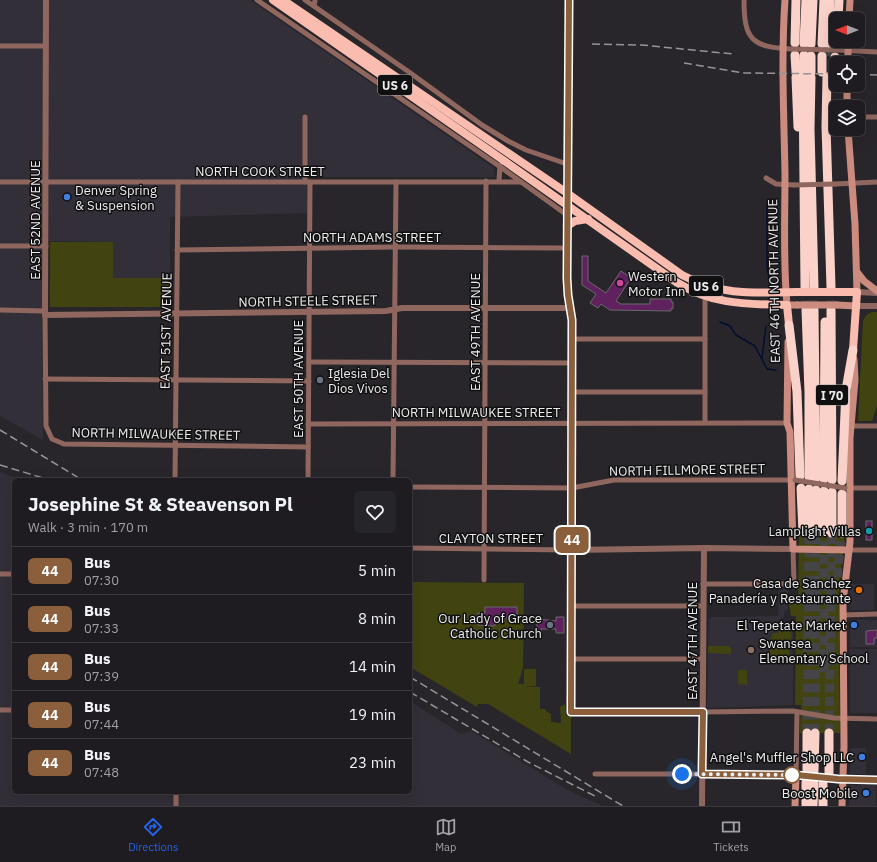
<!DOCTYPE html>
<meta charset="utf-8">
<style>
:root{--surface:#1e1c20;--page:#262529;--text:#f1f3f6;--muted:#a1a1a5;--line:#3c3a3e;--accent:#2563eb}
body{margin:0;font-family:"IBM Plex Sans",sans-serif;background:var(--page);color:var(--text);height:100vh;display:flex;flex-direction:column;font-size:15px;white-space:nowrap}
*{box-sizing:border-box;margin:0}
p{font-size:13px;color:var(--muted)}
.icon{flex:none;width:22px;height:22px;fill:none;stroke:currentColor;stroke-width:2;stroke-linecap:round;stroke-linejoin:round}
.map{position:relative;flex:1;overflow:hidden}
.details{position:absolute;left:12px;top:478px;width:400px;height:316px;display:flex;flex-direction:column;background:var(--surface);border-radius:6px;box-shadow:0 4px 16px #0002,0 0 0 1px var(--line)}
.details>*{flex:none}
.badge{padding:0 8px;border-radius:6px;font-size:14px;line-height:26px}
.needle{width:26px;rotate:270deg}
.tools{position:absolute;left:829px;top:12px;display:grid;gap:8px}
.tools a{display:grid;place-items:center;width:36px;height:36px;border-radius:6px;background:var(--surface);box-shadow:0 4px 16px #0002,0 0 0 1px var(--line);font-size:20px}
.you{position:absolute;width:20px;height:20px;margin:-10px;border:3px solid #fff;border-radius:50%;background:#1a73e8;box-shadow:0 0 0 6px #1a73e833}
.map>.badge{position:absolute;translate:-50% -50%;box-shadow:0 0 0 2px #fff}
.round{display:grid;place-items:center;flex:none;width:42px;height:42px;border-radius:6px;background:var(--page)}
.overview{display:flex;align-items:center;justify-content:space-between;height:68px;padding:0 16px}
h1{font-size:19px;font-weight:700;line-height:30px}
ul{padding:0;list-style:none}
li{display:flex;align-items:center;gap:12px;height:48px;padding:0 16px;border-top:1px solid var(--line)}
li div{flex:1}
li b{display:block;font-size:15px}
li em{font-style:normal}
li .badge{min-width:44px;font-weight:700;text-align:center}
.menu{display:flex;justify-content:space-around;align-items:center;height:56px;border-top:1px solid var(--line);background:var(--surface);font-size:11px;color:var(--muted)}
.menu a{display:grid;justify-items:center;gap:2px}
.menu .selected{color:var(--accent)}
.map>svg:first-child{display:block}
.built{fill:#332f38}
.green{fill:#414311}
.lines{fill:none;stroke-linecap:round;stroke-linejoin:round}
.stream{stroke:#000f31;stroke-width:1.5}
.building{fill:#5f225f;stroke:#6c686c}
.motorway-tunnel{stroke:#454447;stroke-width:9;stroke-dasharray:9 4.5;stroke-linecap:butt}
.minor{stroke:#90675f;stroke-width:5}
.tertiary{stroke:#90675f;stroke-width:6}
.secondary{stroke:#cb8b7e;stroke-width:7}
.trunk{stroke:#fabcaf;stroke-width:8}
.motorway{stroke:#fbd2c9;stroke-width:9}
.rail{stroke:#969497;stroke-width:1.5;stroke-dasharray:8 4;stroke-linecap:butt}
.minor-bridge{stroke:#90675f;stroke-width:5}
.secondary-bridge{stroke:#cb8b7e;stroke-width:7}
.trunk-bridge{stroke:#fabcaf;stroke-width:8}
.line-casing{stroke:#fff;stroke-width:9}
.line{stroke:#8b5e3c;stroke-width:6}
.walk{stroke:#ecebed;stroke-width:4;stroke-dasharray:0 7.2}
.shop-dot{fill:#3f7fe0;stroke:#101011;stroke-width:1.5}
.hotel-dot{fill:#d1479c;stroke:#101011;stroke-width:1.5}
.worship-dot{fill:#6b7280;stroke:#101011;stroke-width:1.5}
.culture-dot{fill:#0f9aa8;stroke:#101011;stroke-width:1.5}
.food-dot{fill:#e8710a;stroke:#101011;stroke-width:1.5}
.education-dot{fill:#8d6e63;stroke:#101011;stroke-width:1.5}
.stop-dot{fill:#fff;stroke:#8b5e3c;stroke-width:2}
.labels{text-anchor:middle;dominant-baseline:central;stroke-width:3;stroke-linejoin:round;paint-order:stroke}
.shield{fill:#101011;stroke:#aaa9ab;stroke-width:1}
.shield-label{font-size:12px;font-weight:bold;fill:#ecebed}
.street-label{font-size:13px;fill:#ecebed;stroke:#101011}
.poi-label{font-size:13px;fill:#ecebed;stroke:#101011;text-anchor:end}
</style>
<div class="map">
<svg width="877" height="806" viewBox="0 0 877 806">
<rect width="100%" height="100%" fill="#28262a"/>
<g class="built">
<path d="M0 0H250L494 168 495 177H310L309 213 170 217V278H113V242L42 241 43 440 0 416Z"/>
<path d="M0 472 22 480H14V792H410V701L461 734 471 731 566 789 602 806H0Z"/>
<rect x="850" y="584" width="24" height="26"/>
<path d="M779 588 788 589V610H785L784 616 780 622 793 623V705L707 708 709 620 712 617 778 616Z"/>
<rect x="850" y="620" width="27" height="27"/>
<rect x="850" y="649" width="27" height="64"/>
<rect x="850" y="748" width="16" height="26"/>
<rect x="849" y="785" width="27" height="21"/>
</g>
<g class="green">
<path d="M50 242H113V278H170V307H50Z"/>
<path d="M872 312H877V406L872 421H858L863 321 866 315Z"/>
<path d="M799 532 845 533 839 591 840 623 839 627 840 733H800L801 705H795L796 616H791L789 603H798Z"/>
<path d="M410 582 524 583 523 668 518 684H524V669H536V686L524 687H540V709H545L546 711 551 714V722L561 723 560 707 565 704 566 715 571 716V754L488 704H478L477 707 410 667Z"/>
<path d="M786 624H789C793 628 792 636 790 640H783L781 643 777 645 769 641 773 633H778L780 625Z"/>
<path d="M708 646H729L731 648V654L708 653Z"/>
<rect x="770" y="648" width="19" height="14"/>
<path d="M738 670H747V684L749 685 738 684Z"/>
</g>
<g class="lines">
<g class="stream">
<path d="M767 206V267L770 282"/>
<path d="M720 322 730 326 736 335 755 346 767 369 776 370"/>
<path d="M762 358 766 326"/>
</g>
</g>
<g class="building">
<path d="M582 256H588V281L606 293 621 271 631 278 616 301 621 304H650V299H671V302H673V309L671 308V311L610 310 601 304 598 308 590 303 596 294 582 285Z"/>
<rect x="866" y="521" width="6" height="19"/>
<path d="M485 607H517V617H509V618H504V623H495V626L478 625V613H485Z"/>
<path d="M556 617H564V633H556V629H541V633L537 634V619L556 621Z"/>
<path d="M877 630V638H874V644H866V631Z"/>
</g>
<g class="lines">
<g class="motorway-tunnel">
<path d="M828 56 829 45"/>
<path d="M805 287 806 310"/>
<path d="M814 287V310"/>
<path d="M831 287V310"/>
<path d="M837 577 842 533"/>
<path d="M824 672V532"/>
<path d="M807 733 809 532"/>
<path d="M815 733 816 532"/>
<path d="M829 733 832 533"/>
</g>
<g class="minor">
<path d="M257 0 499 166 567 215"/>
<path d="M305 0 409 72 482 125 508 141 526 150 567 164"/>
<path d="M744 0C744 40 752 47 791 49"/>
<path d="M314 6 315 0"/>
<path d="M0 46H46"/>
<path d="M838 50 877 52"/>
<path d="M858 117H877"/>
<path d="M766 178 776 184 794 185"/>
<path d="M499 181 500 165"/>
<path d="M0 182H520"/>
<path d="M305 182V117"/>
<path d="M835 184 877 182"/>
<path d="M0 246H46"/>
<path d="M177 250 395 247 567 248"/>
<path d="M0 310 45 311"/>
<path d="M45 315 46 426 52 439 64 444 308 447"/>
<path d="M572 339H705"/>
<path d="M309 362 572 363"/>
<path d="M45 379 309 381"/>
<path d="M572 392H705"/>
<path d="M705 422V297"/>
<path d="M308 424 787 423"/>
<path d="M851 426H877"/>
<path d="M175 480 178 182"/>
<path d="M308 480 310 182"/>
<path d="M393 480 396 182"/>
<path d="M410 487 572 488 614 480H794"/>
<path d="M848 488H877"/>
<path d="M410 548 572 550"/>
<path d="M849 550H877"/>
<path d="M0 574H14"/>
<path d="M484 580 486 181"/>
<path d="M703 584H792L794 582 793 549"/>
<path d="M571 606H703"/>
<path d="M843 615 877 614"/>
<path d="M571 659H703"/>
<path d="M0 710H14"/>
<path d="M703 712 793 711 834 718 877 719"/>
<path d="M595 774H702"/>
<path d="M796 775 797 712"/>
<path d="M176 792V806"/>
</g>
<g class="tertiary">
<path d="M46 0 45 315 386 311 402 308H570"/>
<path d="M569 0 567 278 568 295 572 320 571 712H703"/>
<path d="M857 292 877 293"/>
<path d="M856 306H877"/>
<path d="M572 550 706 548 793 549"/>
<path d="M702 774 796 775"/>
<path d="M702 806 704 548"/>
</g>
<g class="secondary">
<path d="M785 0C781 58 784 116 785 174 785 218 783 261 787 305H797"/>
<path d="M849 19 850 0"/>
<path d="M848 63V41"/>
<path d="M847 85V107"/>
<path d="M848 129 855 224 857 292"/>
<path d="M857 272 864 281 877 291"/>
<path d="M837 305 856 306"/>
<path d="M788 342 787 423 790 432 793 549 849 550"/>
<path d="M839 779 877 780"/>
<path d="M795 806 796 775H801"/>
<path d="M842 806 844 746 843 602 850 542V438L855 380 854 359"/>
</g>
<g class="trunk">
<path d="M273 0 503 160 676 282C713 305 746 304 787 305L789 325"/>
<path d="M283 0 567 193 682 275C721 296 754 293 797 292"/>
<path d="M567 226 575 221 588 219"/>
<path d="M837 292H857L853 350"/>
</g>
<g class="motorway">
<path d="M838 19 839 0"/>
<path d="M795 43 796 0"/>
<path d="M804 44 806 0"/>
<path d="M811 44 813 0"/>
<path d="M822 44 824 0"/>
<path d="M829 45 830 0"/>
<path d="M835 45 836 38"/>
<path d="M795 55 796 72"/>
<path d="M811 56V72"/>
<path d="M822 56V72"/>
<path d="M803 72 804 55"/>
<path d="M834 72 835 57"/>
<path d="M796 77 798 127"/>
<path d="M803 77 805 287"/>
<path d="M811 77 810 129 814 287"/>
<path d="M827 77 826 126 831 287"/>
<path d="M806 310 809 392V477"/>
<path d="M814 310 816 478"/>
<path d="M831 310 832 480"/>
<path d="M789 325 797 392 800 476"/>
<path d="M824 479 825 322"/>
<path d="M842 481 846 390 853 350"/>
<path d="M801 488 803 532"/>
<path d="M809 489V532"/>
<path d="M816 490V532"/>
<path d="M824 491V532"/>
<path d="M842 494V533"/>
<path d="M832 533V492"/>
<path d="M807 770V733"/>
<path d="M814 771 815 733"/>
<path d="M829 773V733"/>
<path d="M806 806V782"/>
<path d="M813 806 814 783"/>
<path d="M823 806V784"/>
</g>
<g class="rail">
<path d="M592 44 642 45 733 54"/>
<path d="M684 63 744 73 836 74"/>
<path d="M858 74 877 75"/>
<path d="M0 430 82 480"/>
<path d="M0 465 50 480"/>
<path d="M410 677 623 806"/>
<path d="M410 692 528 762 595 796"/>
</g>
<g class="minor-bridge">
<path d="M791 49 838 50"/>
<path d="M794 185 835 184"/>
<path d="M795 480 845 488"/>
</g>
<g class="secondary-bridge">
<path d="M797 305H837"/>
<path d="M801 775 838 779"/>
</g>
<path class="trunk-bridge" d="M797 292H837"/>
</g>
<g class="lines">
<g class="line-casing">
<path id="line" d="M569 0 567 278 568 295 572 320 571 712H703L702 774 796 775 838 779 877 780"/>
</g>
<use href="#line" class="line"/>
<path class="walk" d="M682 774 792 775"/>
</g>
<g class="shop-dot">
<circle cx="67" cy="197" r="4"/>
<circle cx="854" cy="625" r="4"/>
<circle cx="862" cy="757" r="4"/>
<circle cx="866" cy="793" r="4"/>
</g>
<circle class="hotel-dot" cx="620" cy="283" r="4"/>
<g class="worship-dot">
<circle cx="320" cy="380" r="4"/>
<circle cx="550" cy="625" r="4"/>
</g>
<circle class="culture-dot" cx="869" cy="531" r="4"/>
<circle class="food-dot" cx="859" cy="590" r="4"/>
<circle class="education-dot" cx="751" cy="650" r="4"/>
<circle class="stop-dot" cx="792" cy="775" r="8"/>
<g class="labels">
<g class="shield">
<rect x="378" y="75" width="34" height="20" rx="3"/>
<rect x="689" y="276" width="34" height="20" rx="3"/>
<rect x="816" y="385" width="32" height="20" rx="3"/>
</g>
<g class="shield-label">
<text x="395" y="85">US 6</text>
<text x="706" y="286">US 6</text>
<text x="832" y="395">I 70</text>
</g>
<g class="street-label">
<text x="260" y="171">NORTH COOK STREET</text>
<text transform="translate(35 220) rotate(-90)">EAST 52ND AVENUE</text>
<text x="372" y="237">NORTH ADAMS STREET</text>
<text transform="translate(774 281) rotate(-91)">EAST 46TH NORTH AVENUE</text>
<text transform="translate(308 301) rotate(-1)">NORTH STEELE STREET</text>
<text transform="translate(166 331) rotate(-89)">EAST 51ST AVENUE</text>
<text transform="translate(475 332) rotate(-90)">EAST 49TH AVENUE</text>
<text transform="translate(298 379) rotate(-90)">EAST 50TH AVENUE</text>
<text x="476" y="412">NORTH MILWAUKEE STREET</text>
<text transform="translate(156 434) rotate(1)">NORTH MILWAUKEE STREET</text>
<text transform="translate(687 470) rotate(-1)">NORTH FILLMORE STREET</text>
<text x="491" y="538">CLAYTON STREET</text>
<text transform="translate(692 641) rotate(-90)">EAST 47TH AVENUE</text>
</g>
<g class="poi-label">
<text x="75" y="190" text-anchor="start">Denver Spring<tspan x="75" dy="15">&amp; Suspension</tspan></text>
<text x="628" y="276" text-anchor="start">Western<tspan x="628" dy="15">Motor Inn</tspan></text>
<text x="328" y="373" text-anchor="start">Iglesia Del<tspan x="328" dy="15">Dios Vivos</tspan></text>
<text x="861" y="531">Lamplight Villas</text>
<text x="851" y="583">Casa de Sanchez<tspan x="851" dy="15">Panadería y Restaurante</tspan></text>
<text x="542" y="618">Our Lady of Grace<tspan x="542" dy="15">Catholic Church</tspan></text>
<text x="846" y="625">El Tepetate Market</text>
<text x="759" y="643" text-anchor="start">Swansea<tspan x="759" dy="15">Elementary School</tspan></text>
<text x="854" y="757">Angel's Muffler Shop LLC</text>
<text x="858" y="793">Boost Mobile</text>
</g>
</g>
</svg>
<div class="tools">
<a><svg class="needle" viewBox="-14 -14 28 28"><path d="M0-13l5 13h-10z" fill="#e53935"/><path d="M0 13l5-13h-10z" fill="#a1a1a5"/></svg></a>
<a><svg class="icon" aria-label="locate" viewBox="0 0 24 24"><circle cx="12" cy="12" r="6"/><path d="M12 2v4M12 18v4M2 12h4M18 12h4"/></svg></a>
<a><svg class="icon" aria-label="layers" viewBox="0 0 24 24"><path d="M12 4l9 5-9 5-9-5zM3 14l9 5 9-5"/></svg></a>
</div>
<div class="you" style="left:682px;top:774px"></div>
<b class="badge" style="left:572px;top:540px;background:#8b5e3c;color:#fff">44</b>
<section class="details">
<div class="overview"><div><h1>Josephine St &amp; Steavenson Pl</h1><p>Walk · 3 min · 170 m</p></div><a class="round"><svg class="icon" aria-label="heart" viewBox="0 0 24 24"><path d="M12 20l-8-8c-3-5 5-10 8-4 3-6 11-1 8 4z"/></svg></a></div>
<ul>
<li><span class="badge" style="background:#8b5e3c;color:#fff">44</span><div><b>Bus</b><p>07:30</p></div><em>5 min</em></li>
<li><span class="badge" style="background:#8b5e3c;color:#fff">44</span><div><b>Bus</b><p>07:33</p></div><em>8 min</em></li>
<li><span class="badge" style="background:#8b5e3c;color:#fff">44</span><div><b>Bus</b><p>07:39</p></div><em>14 min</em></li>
<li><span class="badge" style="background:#8b5e3c;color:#fff">44</span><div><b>Bus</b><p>07:44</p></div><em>19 min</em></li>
<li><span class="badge" style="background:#8b5e3c;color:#fff">44</span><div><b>Bus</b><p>07:48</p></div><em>23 min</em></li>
</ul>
</section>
</div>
<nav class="menu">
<a class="selected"><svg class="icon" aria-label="directions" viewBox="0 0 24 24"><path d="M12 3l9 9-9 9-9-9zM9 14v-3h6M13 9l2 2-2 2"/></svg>Directions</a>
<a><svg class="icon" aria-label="map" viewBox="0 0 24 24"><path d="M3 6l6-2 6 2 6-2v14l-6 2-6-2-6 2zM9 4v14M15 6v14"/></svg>Map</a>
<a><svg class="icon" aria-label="tickets" viewBox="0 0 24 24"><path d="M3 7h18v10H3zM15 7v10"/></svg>Tickets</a>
</nav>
